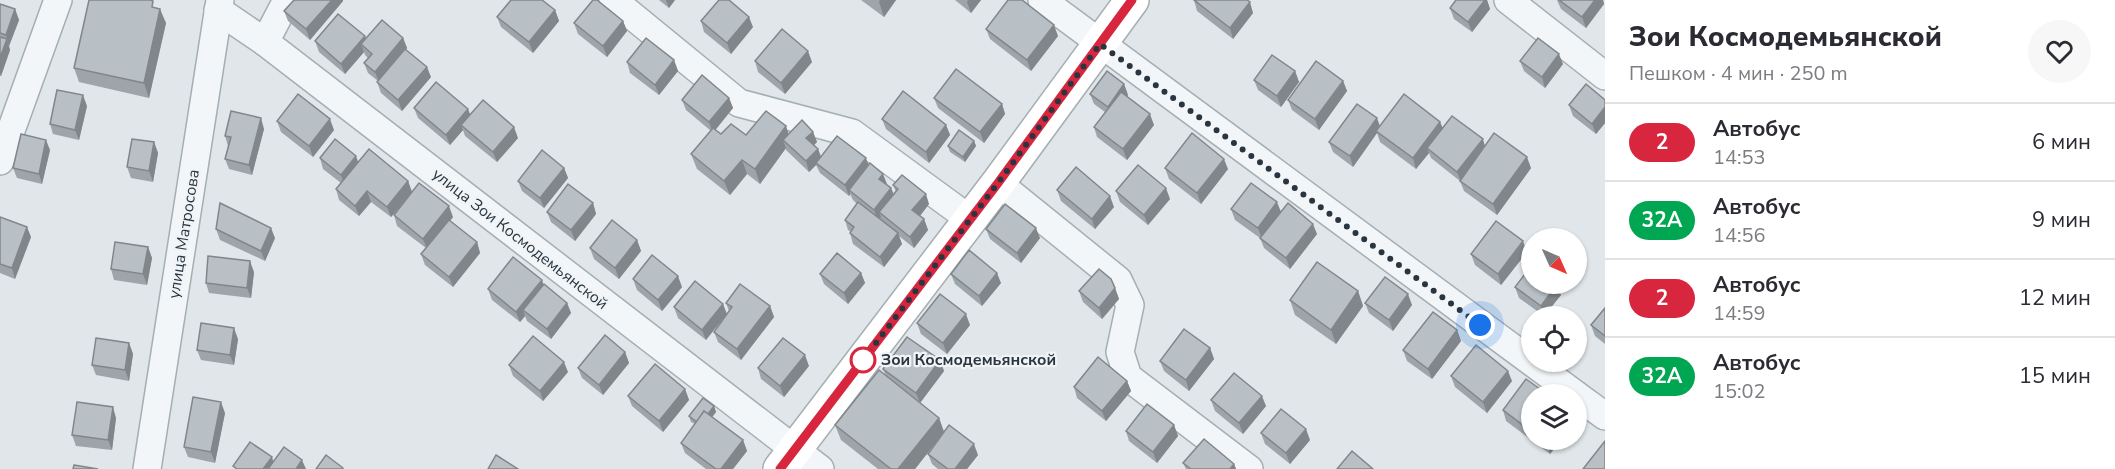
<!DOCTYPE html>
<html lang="ru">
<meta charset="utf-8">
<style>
:root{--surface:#fff;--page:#f7f7f7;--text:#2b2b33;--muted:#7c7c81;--line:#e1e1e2}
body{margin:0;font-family:"Nunito Sans",sans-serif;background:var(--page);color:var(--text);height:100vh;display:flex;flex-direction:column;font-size:22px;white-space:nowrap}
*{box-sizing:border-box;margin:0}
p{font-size:20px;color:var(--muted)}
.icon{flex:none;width:33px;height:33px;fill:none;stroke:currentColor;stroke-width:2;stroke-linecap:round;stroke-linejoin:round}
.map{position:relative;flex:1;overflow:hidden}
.details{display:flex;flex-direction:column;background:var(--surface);width:510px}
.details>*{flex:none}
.badge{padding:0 12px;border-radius:20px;font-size:21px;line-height:39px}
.needle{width:39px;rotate:135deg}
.controls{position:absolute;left:1521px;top:228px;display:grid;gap:12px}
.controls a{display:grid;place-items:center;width:66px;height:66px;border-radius:50%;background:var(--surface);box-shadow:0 2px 4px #0004;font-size:30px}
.you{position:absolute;width:30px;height:30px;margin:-15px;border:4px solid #fff;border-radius:50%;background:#1a73e8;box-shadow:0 0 0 9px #1a73e833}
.map>.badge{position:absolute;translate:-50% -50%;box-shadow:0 0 0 3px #fff}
.round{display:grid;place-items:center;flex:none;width:63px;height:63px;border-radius:32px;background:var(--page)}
.headline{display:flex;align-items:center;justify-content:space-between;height:102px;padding:0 24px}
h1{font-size:28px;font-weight:800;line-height:45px}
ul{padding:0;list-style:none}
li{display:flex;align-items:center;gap:18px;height:78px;padding:0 24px;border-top:2px solid var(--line)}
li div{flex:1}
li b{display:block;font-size:22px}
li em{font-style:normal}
li .badge{min-width:66px;font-weight:700;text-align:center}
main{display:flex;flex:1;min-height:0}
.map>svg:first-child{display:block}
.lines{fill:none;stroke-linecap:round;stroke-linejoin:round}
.street-casing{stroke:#a5aeb3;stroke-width:30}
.secondary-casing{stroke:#a5aeb3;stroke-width:36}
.street{stroke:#f3f6f8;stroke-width:27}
.secondary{stroke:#fff;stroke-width:33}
.wall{fill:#9ea5aa}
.shaded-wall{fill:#81868b}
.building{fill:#b8c0c6;stroke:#81868b;stroke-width:1.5}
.line-casing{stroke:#fff;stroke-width:14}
.line{stroke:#d7263d;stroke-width:9}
.walk{stroke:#293641;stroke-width:6;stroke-dasharray:0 10.8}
.stop-dot{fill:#fff;stroke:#d7263d;stroke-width:3}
.labels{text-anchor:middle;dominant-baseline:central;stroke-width:4.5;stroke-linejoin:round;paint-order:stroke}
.street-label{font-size:16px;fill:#293641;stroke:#f0f4f7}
.stop-label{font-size:16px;font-weight:bold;fill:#293641;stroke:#f0f4f7;text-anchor:start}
</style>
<main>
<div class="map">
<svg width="1605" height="469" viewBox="0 0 1605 469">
<rect width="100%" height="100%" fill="#e0e6e9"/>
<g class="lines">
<g class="street-casing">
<g id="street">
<path d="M613 0 739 103 852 133 971 220"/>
<path d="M1042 0 1575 394"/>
<path d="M1508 0 1605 76"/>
<path d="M218 10 265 42 820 469"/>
<path d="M265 42 287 0"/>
<path d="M0 161 58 0"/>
<path d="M998 183 1118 280 1130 305 1120 352 1128 377 1249 469"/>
<path d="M1576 395 1605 416"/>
<path d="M147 469 220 0"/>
</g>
</g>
<g class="secondary-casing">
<path id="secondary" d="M780 469 998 183 1132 0"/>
</g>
<use href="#street" class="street"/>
<use href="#secondary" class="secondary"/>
</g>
<g class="wall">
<path d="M294 0H343V1L310 40 288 21 284 11Z"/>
<path d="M659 0H675L669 8Z"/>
<path d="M861 0H896L884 17Z"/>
<path d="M955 0H981L971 13Z"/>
<path d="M1194 0 1253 13 1233 39 1197 11Z"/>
<path d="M1456 0H1487L1490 9 1472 32 1454 19 1450 8Z"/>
<path d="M1557 0H1603L1604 4 1586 28 1561 9Z"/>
<path d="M0 4 15 9 19 20 9 46 10 50 1 76H0Z"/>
<path d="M156 8 166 23 149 98 79 82 74 68Z"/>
<path d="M555 10 559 21 533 53 501 27 497 17Z"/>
<path d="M623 21 627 31 607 57 578 34 574 23Z"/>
<path d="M701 21 753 27 731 54 704 32Z"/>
<path d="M986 29 1058 36 1031 71 990 39Z"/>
<path d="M403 38 407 48 406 50 431 77 402 111 381 93 377 82 378 81 368 73 364 63 368 58 365 55 364 52 345 74 319 52 315 41Z"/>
<path d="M674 60 678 71 659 95 630 73 627 62Z"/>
<path d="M755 61 812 62 785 94 758 72Z"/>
<path d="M1520 61 1563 64 1545 88 1524 71Z"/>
<path d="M1295 71 1299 82 1281 107 1258 90 1254 80Z"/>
<path d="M1343 81 1347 91 1319 130 1292 110 1288 100Z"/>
<path d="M1124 84 1128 95 1127 96 1154 125 1127 160 1097 137 1094 127 1105 112 1094 104 1090 94Z"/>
<path d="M729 98 733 108 715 130 721 134 746 135 786 126 788 134 813 132 817 142 814 145 818 149 820 157 868 165 886 185 891 188 894 194 896 192 893 185 929 204 920 216 924 219 928 230 914 248 899 236 902 244 884 267 853 244 850 233 851 232 848 230 845 220 857 204 853 200 850 194 849 196 820 173 816 165 809 172 786 150V148L760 184 747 174 730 195 697 169 691 154 711 131 686 110 682 100Z"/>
<path d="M934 98 1002 104 1005 114 984 143 938 108Z"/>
<path d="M1605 100V123L1596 134 1573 116 1569 105Z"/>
<path d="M87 106 79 140 53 134 50 124Z"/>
<path d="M414 108 470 115 518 138 497 162 465 136 463 130 450 145 418 118Z"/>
<path d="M882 119 946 125 950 135 929 163 886 129Z"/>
<path d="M277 121 334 130 313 157 281 132Z"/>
<path d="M1440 122 1443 128 1485 146 1531 168 1497 215 1464 191 1460 181 1431 158 1429 153 1416 169 1380 142 1377 133 1353 167 1333 152 1329 142 1380 127Z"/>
<path d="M264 129 252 175 229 169 225 159 228 146 225 136Z"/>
<path d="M974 141 976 146 965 162 950 152 948 146Z"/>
<path d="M154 142 158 153 153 182 131 178 127 167Z"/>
<path d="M50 150 42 184 17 178 13 168Z"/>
<path d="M320 158 358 162 408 181 412 192 391 217 371 202 359 216 339 200 336 189 341 183 323 169Z"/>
<path d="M564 168 568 178 544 208 522 191 518 181Z"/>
<path d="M1165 168 1228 169 1201 204 1169 179Z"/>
<path d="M1057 190 1114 207 1095 229 1061 201Z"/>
<path d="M1116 191 1170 199 1148 225 1120 202Z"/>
<path d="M593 203 596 214 575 241 551 222 547 212Z"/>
<path d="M1231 209 1281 212 1317 234 1290 269 1264 248 1260 238 1235 220Z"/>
<path d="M394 215 453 217 450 221 477 242 480 253 453 287 425 265 421 254 426 248 397 226Z"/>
<path d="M0 217 31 237 15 279 0 273Z"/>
<path d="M216 229 275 238 265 261 220 240Z"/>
<path d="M986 229 1040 238 1021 263 990 239Z"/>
<path d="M637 240 641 251 619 279 594 259 590 248Z"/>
<path d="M148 247 152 258 147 285 114 280 111 269Z"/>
<path d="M1527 252 1501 285 1475 265 1471 254Z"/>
<path d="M254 272 251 298 209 293 206 283Z"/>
<path d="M861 273 865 283 848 304 824 284 820 274Z"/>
<path d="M951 274 1001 283 982 306 955 284Z"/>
<path d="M633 279 682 287 662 311 637 290Z"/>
<path d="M542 280 543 285 567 303 571 313 551 339 527 321 525 316 520 322 492 300 488 289Z"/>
<path d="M1515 287 1561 295 1544 316 1519 298Z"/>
<path d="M1115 288 1119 299 1102 319 1083 302 1079 291Z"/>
<path d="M1358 291 1363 306 1336 344 1295 315 1290 300Z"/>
<path d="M726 303 770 306 774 317 741 360 718 342 714 332 729 311Z"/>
<path d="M1365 303 1412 305 1393 331 1369 313Z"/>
<path d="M723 304 706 340 678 318 674 307Z"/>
<path d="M1605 308V344L1595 336 1591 325Z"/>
<path d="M917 323 970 325 947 354 921 334Z"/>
<path d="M1457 330 1461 341 1432 379 1407 361 1403 350Z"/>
<path d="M238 339 234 365 201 360 197 350Z"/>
<path d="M129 343 133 354 129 381 96 375 92 365Z"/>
<path d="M1210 348 1214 359 1189 391 1164 371 1160 361Z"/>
<path d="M625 352 629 363 603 395 582 378 578 368Z"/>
<path d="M940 360 944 371 920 403 939 418 944 432 978 455 967 469H938L932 464 928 454 941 436 915 469H878L841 440 835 425 886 376 883 369Z"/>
<path d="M509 365 568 372 543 401 513 376Z"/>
<path d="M809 366 784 397 761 379 758 368Z"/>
<path d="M1451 376 1512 381 1487 413 1455 387Z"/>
<path d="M1127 381 1131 391 1106 421 1077 398 1074 387Z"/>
<path d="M685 389 689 400 663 432 632 406 628 396Z"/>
<path d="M1532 394V440H1561L1550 454 1506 421 1503 410Z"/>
<path d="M1211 400 1266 406 1243 434 1215 411Z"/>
<path d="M714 406 716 412 712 417 743 440 747 451 733 469H706L685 453 681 443 695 424 691 422 689 416Z"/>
<path d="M225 413 215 463 188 457 184 447Z"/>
<path d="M116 418 112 450 76 446 72 435Z"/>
<path d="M1174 425 1178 436 1157 463 1129 441 1126 431Z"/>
<path d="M1261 433 1310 440 1290 464 1265 444Z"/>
<path d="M1183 463 1234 464 1236 469H1186Z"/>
</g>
<g class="shaded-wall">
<path d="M332 0H343V1L310 40 306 29Z"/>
<path d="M666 0H675L669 8Z"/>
<path d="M880 0H896L884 17 879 2Z"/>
<path d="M968 0H981L971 13 967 2Z"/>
<path d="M1485 0H1487L1490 9 1472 32 1468 22Z"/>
<path d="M1595 0H1603L1604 4 1586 28 1582 17Z"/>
<path d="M1250 2 1253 13 1233 39 1230 28Z"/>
<path d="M15 9 19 20 9 46 6 35Z"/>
<path d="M160 9 166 23 149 98 144 83Z"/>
<path d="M555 10 559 21 533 53 529 42Z"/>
<path d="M749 17 753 27 731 54 727 43Z"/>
<path d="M623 21 627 31 607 57 603 46Z"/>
<path d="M1054 25 1058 36 1031 71 1027 60Z"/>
<path d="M365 36 369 46 361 44 364 52 345 74 341 64Z"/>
<path d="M403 38 407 48 379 82 375 72Z"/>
<path d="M7 39 10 50 1 76 0 73V58Z"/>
<path d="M808 51 812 62 785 94 781 83Z"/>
<path d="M1559 54 1563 64 1545 88 1542 77Z"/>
<path d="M674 60 678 71 659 95 655 85Z"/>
<path d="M427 67 431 77 402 111 398 100Z"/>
<path d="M1295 71 1299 82 1281 107 1277 96Z"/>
<path d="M1343 81 1347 91 1319 130 1315 119Z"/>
<path d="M1124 84 1128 95 1111 117 1108 107Z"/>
<path d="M83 95 87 106 79 140 75 130Z"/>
<path d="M729 98 733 108 713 133 709 122Z"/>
<path d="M1002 104 1005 114 984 143 980 132Z"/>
<path d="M1605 107V123L1596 134 1592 124Z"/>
<path d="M468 109 472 119 461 125 463 130 450 145 446 135Z"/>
<path d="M1150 114 1154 125 1127 160 1123 149Z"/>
<path d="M261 118 264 129 252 175 249 165Z"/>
<path d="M1377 118 1381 129 1376 131 1377 133 1353 167 1350 156Z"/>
<path d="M330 119 334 130 313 157 309 146Z"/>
<path d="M1440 122 1444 132 1427 148 1429 153 1416 169 1413 158Z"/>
<path d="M946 125 950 135 929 163 926 152Z"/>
<path d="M786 126 791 141 783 140 786 148 760 184 755 169Z"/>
<path d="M514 127 518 138 497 162 493 152Z"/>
<path d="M813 132 817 142 810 149 806 138Z"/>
<path d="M1483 139 1486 150 1461 182 1457 172Z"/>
<path d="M46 140 50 150 42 184 39 174Z"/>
<path d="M974 141 976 146 965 162 963 157Z"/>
<path d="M154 142 158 153 153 182 149 171Z"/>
<path d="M818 149 822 159 816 163V165L809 172 806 161Z"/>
<path d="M356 156 360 167 345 186 341 175Z"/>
<path d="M1527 157 1531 168 1497 215 1493 204Z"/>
<path d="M866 158 870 169 849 190 850 194 849 196 845 185Z"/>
<path d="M1224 159 1228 169 1201 204 1197 193Z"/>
<path d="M742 160 747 174 730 195 724 181Z"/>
<path d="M564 168 568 178 544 208 540 198Z"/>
<path d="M883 174 887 184 883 189 879 179Z"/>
<path d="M408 181 412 192 391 217 387 207Z"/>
<path d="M891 188 895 199 879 212 881 217 878 221 874 210Z"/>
<path d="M1166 188 1170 199 1148 225 1144 215Z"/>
<path d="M367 191 371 202 359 216 355 206Z"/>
<path d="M926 194 929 204 916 221 912 210Z"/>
<path d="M1110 196 1114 207 1095 229 1092 219Z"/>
<path d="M1277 202 1281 212 1262 239 1258 228Z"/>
<path d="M593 203 596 214 575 241 571 230Z"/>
<path d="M449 206 453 217 427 249 423 239Z"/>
<path d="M924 219 928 230 914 248 910 237Z"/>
<path d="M1313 224 1317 234 1290 269 1286 258Z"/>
<path d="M27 227 31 237 15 279 12 268Z"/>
<path d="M271 228 275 238 265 261 261 251Z"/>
<path d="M1036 228 1040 238 1021 263 1017 253Z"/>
<path d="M898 233 902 244 884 267 880 257Z"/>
<path d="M637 240 641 251 619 279 615 268Z"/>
<path d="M1523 241 1527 252 1501 285 1498 274Z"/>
<path d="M477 242 480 253 453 287 449 277Z"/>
<path d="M148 247 152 258 147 285 143 274Z"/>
<path d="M250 261 254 272 251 298 247 288Z"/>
<path d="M861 273 865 283 848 304 844 293Z"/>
<path d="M997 273 1001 283 982 306 979 296Z"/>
<path d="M678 276 682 287 662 311 658 300Z"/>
<path d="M542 280 545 290 523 310 525 316 520 322 516 312Z"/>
<path d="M1557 284 1561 295 1544 316 1541 306Z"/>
<path d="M1115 288 1119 299 1102 319 1099 308Z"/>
<path d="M1358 291 1363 306 1336 344 1331 330Z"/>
<path d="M1408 294 1412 305 1393 331 1389 320Z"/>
<path d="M567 303 571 313 551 339 547 329Z"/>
<path d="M723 304 727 314 706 340 702 330Z"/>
<path d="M770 306 774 317 741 360 737 349Z"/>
<path d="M966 314 970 325 947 354 943 343Z"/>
<path d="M234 328 238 339 234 365 230 355Z"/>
<path d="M1457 330 1461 341 1432 379 1428 369Z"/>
<path d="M129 343 133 354 129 381 125 370Z"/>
<path d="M1210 348 1214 359 1189 391 1186 380Z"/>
<path d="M625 352 629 363 603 395 599 385Z"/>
<path d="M805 355 809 366 784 397 780 386Z"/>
<path d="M940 360 944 371 920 403 916 393Z"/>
<path d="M564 362 568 372 543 401 540 391Z"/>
<path d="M1508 371 1512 381 1487 413 1483 402Z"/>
<path d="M1127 381 1131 391 1106 421 1102 411Z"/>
<path d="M685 389 689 400 663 432 659 421Z"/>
<path d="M1262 396 1266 406 1243 434 1239 423Z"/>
<path d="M221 402 225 413 215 463 211 452Z"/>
<path d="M714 406 716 412 702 430 700 424Z"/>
<path d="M113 407 116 418 112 450 108 440Z"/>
<path d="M939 418 944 432 915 469H898Z"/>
<path d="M1174 425 1178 436 1157 463 1153 452Z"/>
<path d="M1306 429 1310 440 1290 464 1286 453Z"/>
<path d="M743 440 747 451 733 469H721Z"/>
<path d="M1549 440H1561L1550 454 1547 443Z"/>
<path d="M974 444 978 455 967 469H955Z"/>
<path d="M272 457 275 467 274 469H263Z"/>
<path d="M302 460 306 469H296Z"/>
<path d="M1234 464 1236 469H1230Z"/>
</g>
<g class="building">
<path d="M89 0H150L153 1 152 7 160 9 144 83 74 68Z"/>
<path d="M294 0H332L306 29 284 11Z"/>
<path d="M511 0H542L555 10 529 42 497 17Z"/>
<path d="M593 0H597L623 21 603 46 574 23Z"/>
<path d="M719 0H729L749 17 727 43 701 21Z"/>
<path d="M1008 0H1022L1054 25 1027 60 986 29Z"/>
<path d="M1194 0H1247L1250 2 1230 28Z"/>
<path d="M1456 0H1485L1468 22 1450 8Z"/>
<path d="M1559 0H1595L1582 17Z"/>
<path d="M0 4 15 9 6 35 0 33Z"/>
<path d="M338 14 365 36 341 64 315 41Z"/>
<path d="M382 20 403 38 375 72 364 63 372 54 361 44Z"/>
<path d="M782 29 808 51 781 83 755 61Z"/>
<path d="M0 37 7 39 0 58Z"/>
<path d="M646 38 674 60 655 85 627 62Z"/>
<path d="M1538 38 1559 54 1542 77 1520 61Z"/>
<path d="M405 49 427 67 398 100 377 82Z"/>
<path d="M1272 55 1295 71 1277 96 1254 80Z"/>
<path d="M1316 61 1343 81 1315 119 1288 100Z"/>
<path d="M956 69 1002 104 980 132 934 98Z"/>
<path d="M1107 71 1124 84 1108 107 1090 94Z"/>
<path d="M702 75 729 98 709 122 682 100Z"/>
<path d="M436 82 468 109 446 135 414 108Z"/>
<path d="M1586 84 1605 100V107L1592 124 1569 105Z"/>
<path d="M57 90 83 95 75 130 50 124Z"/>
<path d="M903 91 946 125 926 152 882 119Z"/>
<path d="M1121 92 1150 114 1123 149 1094 127Z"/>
<path d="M298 94 330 119 309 146 277 121Z"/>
<path d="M1404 94 1440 122 1413 158 1376 131Z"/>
<path d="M483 100 514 127 493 152 461 125Z"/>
<path d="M1357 104 1377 118 1350 156 1329 142Z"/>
<path d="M231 111 261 118 249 165 225 159 231 137 225 136Z"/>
<path d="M766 111 786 126 755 169 742 160 724 181 691 154 713 128 721 134 731 124 746 135Z"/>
<path d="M1452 116 1483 139 1457 172 1427 148Z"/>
<path d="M802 120 813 132 806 138 818 149 806 161 783 140Z"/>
<path d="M959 130 974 141 963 157 948 146Z"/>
<path d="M1192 133 1224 159 1197 193 1165 168Z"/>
<path d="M1494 133 1527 157 1493 204 1460 181Z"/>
<path d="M21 134 46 140 39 174 13 168Z"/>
<path d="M837 136 866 158 845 185 816 163Z"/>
<path d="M132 139 154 142 149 171 127 167Z"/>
<path d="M335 139 356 156 341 175 320 158Z"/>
<path d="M369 149 408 181 387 207 367 191 355 206 336 189Z"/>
<path d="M542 150 564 168 540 198 518 181Z"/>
<path d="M870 163 883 174 879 179 891 188 874 210 849 190Z"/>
<path d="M1138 165 1166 188 1144 215 1116 191Z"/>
<path d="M1076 167 1110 196 1092 219 1057 190Z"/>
<path d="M902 175 926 194 912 210 924 219 910 237 879 212 898 189 893 185Z"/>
<path d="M419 183 449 206 423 239 394 215Z"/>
<path d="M1251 183 1277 202 1258 228 1231 209Z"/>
<path d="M568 184 593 203 571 230 547 212Z"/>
<path d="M858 202 898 233 880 257 850 233 854 227 845 220Z"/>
<path d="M220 203 271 228 261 251 216 229Z"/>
<path d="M1288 203 1313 224 1286 258 1260 238Z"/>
<path d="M1005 204 1036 228 1017 253 986 229Z"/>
<path d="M0 217 27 227 12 268 0 264Z"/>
<path d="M449 220 477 242 449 277 421 254Z"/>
<path d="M612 220 637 240 615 268 590 248Z"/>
<path d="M1496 221 1523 241 1498 274 1471 254Z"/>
<path d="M115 242 148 247 143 274 111 269Z"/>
<path d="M969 250 997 273 979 296 951 274Z"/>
<path d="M837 253 861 273 844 293 820 274Z"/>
<path d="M652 255 678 276 658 300 633 279Z"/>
<path d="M208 256 250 261 247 288 206 283Z"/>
<path d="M513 257 542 280 516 312 488 289Z"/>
<path d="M1317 262 1358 291 1331 330 1290 300Z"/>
<path d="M1532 265V284H1557L1541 306 1515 287Z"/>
<path d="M1099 269 1111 279 1115 288 1099 308 1079 291Z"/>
<path d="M1385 277 1408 294 1389 320 1365 303Z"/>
<path d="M695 281 723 304 702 330 674 307Z"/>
<path d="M544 284 567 303 547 329 523 310Z"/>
<path d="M740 284 770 306 737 349 714 332 732 307 726 303Z"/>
<path d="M940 294 966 314 943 343 917 323Z"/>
<path d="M1605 308V336L1591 325Z"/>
<path d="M1433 312 1457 330 1428 369 1403 350Z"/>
<path d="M201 323 234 328 230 355 197 350Z"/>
<path d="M1184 329 1210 348 1186 380 1160 361Z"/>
<path d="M605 335 625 352 599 385 578 368Z"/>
<path d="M533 336 564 362 540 391 509 365Z"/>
<path d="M907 337 940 360 916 393 883 369Z"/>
<path d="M96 338 129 343 125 370 92 365Z"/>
<path d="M783 338 805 355 780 386 758 368Z"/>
<path d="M1476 345 1508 371 1483 402 1451 376Z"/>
<path d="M1098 357 1127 381 1102 411 1074 387Z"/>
<path d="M655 364 685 389 659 421 628 396Z"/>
<path d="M879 370 939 418 898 469H891L835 425Z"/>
<path d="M1234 373 1262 396 1239 423 1211 400Z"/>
<path d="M1526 379 1547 394H1532V432L1503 410Z"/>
<path d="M193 397 221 402 211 452 184 447Z"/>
<path d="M703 398 714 406 708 414 704 411 697 422 689 416Z"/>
<path d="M77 402 113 407 108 440 72 435Z"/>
<path d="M1147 404 1174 425 1153 452 1126 431Z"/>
<path d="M1281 409 1306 429 1286 453 1261 433Z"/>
<path d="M704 411 743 440 721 469H716L681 443Z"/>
<path d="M949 425 974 444 955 469H948L928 454Z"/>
<path d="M1204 439 1234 464 1230 469H1191L1183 463Z"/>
<path d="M1541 440H1549L1547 443Z"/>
<path d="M1605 441V469H1583Z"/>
<path d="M250 442 272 457 263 469H237L233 466Z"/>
<path d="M284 447 302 460 296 469H268Z"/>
<path d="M1352 451 1373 469H1337Z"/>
<path d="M326 455 343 468 342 469H316Z"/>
<path d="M496 455 518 469H488Z"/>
<path d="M74 465 98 469H73Z"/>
</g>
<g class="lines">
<g class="line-casing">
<path id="line" d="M780 469 998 183 1132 0"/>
</g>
<use href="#line" class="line"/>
<path class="walk" d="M863 360 998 183 1100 44 1480 325"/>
</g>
<circle class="stop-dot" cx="863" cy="360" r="12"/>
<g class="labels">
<g class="street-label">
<text transform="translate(184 234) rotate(-81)">улица Матросова</text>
<text transform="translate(520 239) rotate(38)">улица Зои Космодемьянской</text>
</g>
<g class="stop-label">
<text x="881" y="360">Зои Космодемьянской</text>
</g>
</g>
</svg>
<div class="controls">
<a><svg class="needle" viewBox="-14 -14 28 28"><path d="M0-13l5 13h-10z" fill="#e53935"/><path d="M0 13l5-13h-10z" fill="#7c7c81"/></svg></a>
<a><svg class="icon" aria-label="locate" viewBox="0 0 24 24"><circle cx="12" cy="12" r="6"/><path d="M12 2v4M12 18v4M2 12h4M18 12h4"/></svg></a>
<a><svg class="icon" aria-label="layers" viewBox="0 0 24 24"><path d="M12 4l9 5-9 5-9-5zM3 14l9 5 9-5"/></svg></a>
</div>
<div class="you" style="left:1480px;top:325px"></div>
</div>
<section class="details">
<div class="headline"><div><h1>Зои Космодемьянской</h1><p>Пешком · 4 мин · 250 m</p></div><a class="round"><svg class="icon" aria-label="heart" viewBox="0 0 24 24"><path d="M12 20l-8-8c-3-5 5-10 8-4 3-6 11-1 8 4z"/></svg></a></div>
<ul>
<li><span class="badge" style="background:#d7263d;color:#fff">2</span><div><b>Автобус</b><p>14:53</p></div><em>6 мин</em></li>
<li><span class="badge" style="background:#00a651;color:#fff">32A</span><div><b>Автобус</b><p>14:56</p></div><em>9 мин</em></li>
<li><span class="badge" style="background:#d7263d;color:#fff">2</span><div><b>Автобус</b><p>14:59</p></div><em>12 мин</em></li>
<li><span class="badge" style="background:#00a651;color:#fff">32A</span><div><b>Автобус</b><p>15:02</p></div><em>15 мин</em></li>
</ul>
</section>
</main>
